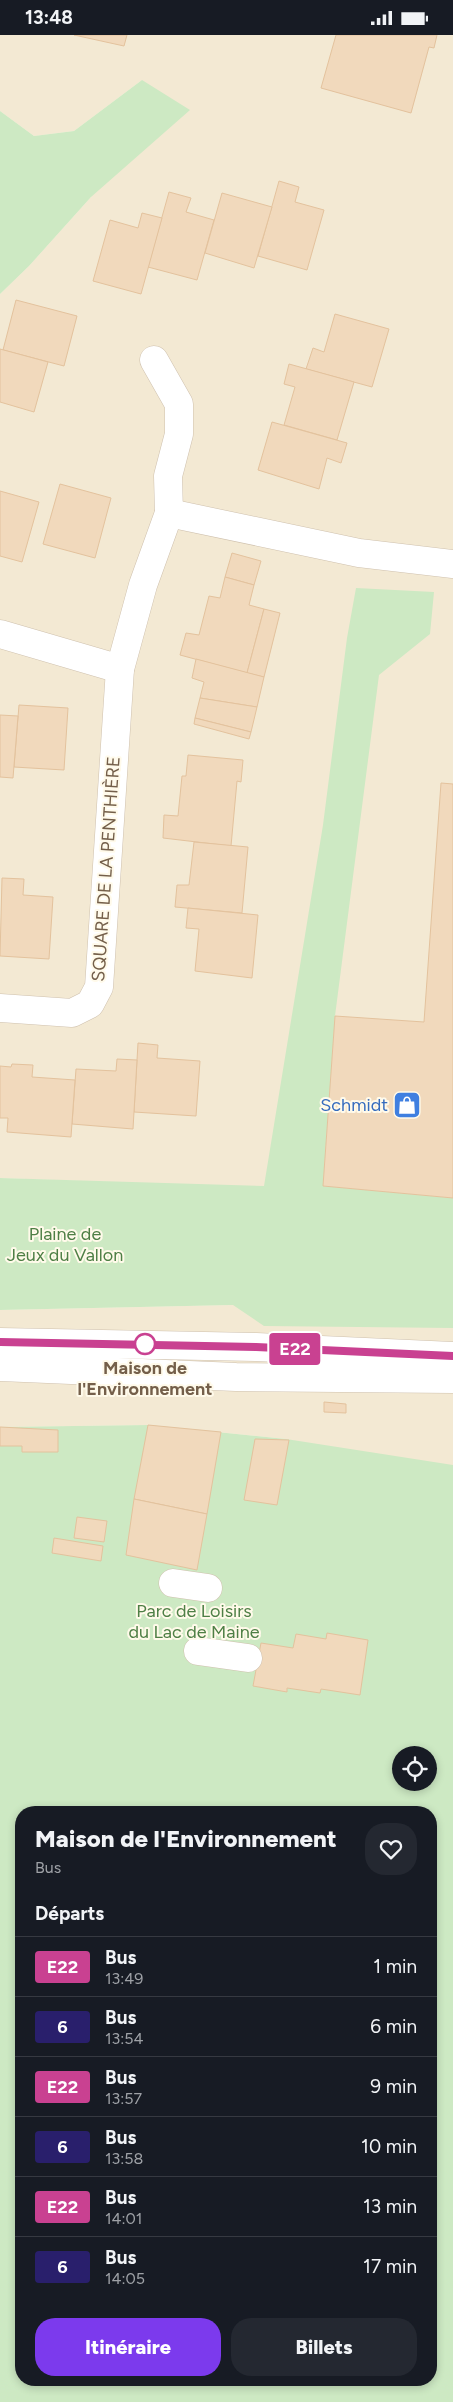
<!DOCTYPE html>
<html lang="fr">
<meta charset="utf-8">
<style>
:root{--surface:#171b24;--page:#242831;--text:#f1f3f6;--muted:#9ea1a6;--line:#363941;--accent:#7c3aed}
body{margin:0;font-family:Figtree,sans-serif;background:var(--page);color:var(--text);height:100vh;display:flex;flex-direction:column;font-size:19px;white-space:nowrap}
*{box-sizing:border-box;margin:0}
p{font-size:16px;color:var(--muted)}
.icon{flex:none;width:28px;height:28px;fill:none;stroke:currentColor;stroke-width:2;stroke-linecap:round;stroke-linejoin:round}
.map{position:relative;flex:1;overflow:hidden}
.sheet{position:absolute;left:15px;top:1771px;width:422px;height:580px;display:flex;flex-direction:column;background:var(--surface);border-radius:20px;box-shadow:0 2px 8px #0003}
.sheet>*{flex:none}
.badge{padding:0 10px;border-radius:4px;font-size:18px;line-height:32px}
.tools{position:absolute;left:392px;top:1711px;display:grid;gap:10px}
.tools a{display:grid;place-items:center;width:45px;height:45px;border-radius:50%;background:var(--surface);box-shadow:0 2px 8px #0003;font-size:25px}
.map>.badge{position:absolute;translate:-50% -50%;box-shadow:0 0 0 2px #fff}
h2{padding:0 20px;font-size:19px;line-height:45px}
.round{display:grid;place-items:center;flex:none;width:52px;height:52px;border-radius:20px;background:var(--page)}
.summary{display:flex;align-items:center;justify-content:space-between;height:85px;padding:0 20px}
h1{font-size:24px;font-weight:800;line-height:38px}
.button{display:flex;gap:10px;margin-top:auto;padding:10px 20px}
.button a{flex:1;height:58px;border-radius:20px;background:var(--accent);color:#fff;font-size:20px;font-weight:800;line-height:58px;text-align:center}
.button a+a{background:var(--page);color:var(--text)}
ul{padding:0;list-style:none}
li{display:flex;align-items:center;gap:15px;height:60px;padding:0 20px;border-top:1px solid var(--line)}
li div{flex:1}
li b{display:block;font-size:19px}
li em{font-style:normal}
li .badge{min-width:55px;font-weight:700;text-align:center}
.status{display:flex;justify-content:space-between;align-items:center;height:35px;padding:0 25px;background:var(--surface);direction:ltr}
.status svg{height:14px;fill:currentColor}
.map>svg:first-child{display:block}
.residential{fill:#f3e9d3}
.green{fill:#cde9c3;fill-rule:evenodd}
.building{fill:#f1d9bc;stroke:#e3c29d}
.lines{fill:none;stroke-linecap:round;stroke-linejoin:round}
.minor-casing{stroke:#cfc1ae;stroke-width:29}
.minor{stroke:#fff;stroke-width:28}
.line-casing{stroke:#fff;stroke-width:11}
.line{stroke:#c94191;stroke-width:8}
.stop-dot{fill:#fff;stroke:#c94191;stroke-width:2.5}
.labels{text-anchor:middle;dominant-baseline:central;stroke-width:4;stroke-linejoin:round;paint-order:stroke}
.street-label{font-size:18px;fill:#745f4a;stroke:#fffaea}
.shop-label{font-size:18px;fill:#366cbe;stroke:#fffaea;text-anchor:end}
.park-label{font-size:18px;fill:#4e7f45;stroke:#fffaea}
.stop-label{font-size:18px;font-weight:bold;fill:#745f4a;stroke:#fffaea}
</style>
<div class="status"><b>13:48</b><svg viewBox="0 0 49 12"><path d="M0 12V9h3v3zM5 12V6h3v6zM10 12V3h3v9zM15 12V0h3v12zM26 1h20v11H26zM47 4h2v5h-2z"/></svg></div>
<div class="map">
<svg width="453" height="2367" viewBox="0 0 453 2367">
<rect width="100%" height="100%" fill="#fcf6e4"/>
<path class="residential" d="M0 0H453V1442L286 1404 148 1390 0 1392V1275L233 1270 244 1152 0 1143V259L29 231 91 162 142 45 74 96 34 101 0 76Z"/>
<g class="green">
<path d="M142 45 190 75 91 162 29 231 0 259V76L34 101 74 96Z"/>
<path d="M356 553 434 557 430 599 379 640 335 981 323 1151 453 1163V1293L264 1291 233 1270 0 1275V1143L264 1151 323 790 347 603Z"/>
<path d="M148 1390 286 1404 453 1430V2367H0V1392ZM401 1720H429V1748H401ZM21 1778H431V2345H21Z"/>
</g>
<g class="building">
<path d="M74 0H127L124 11Z"/>
<path d="M336 0H437L434 13 429 12 411 78 321 53Z"/>
<path d="M279 146 299 152 295 167 324 175 307 235 258 221Z"/>
<path d="M169 157 191 163 186 177 214 185 197 245 148 232Z"/>
<path d="M222 158 272 172 254 233 205 218Z"/>
<path d="M142 178 162 183 141 259 93 246 110 185 138 193Z"/>
<path d="M16 265 77 281 64 331 3 315Z"/>
<path d="M335 279 389 294 372 352 306 334 313 313 324 317Z"/>
<path d="M0 314 48 327 34 377 0 367Z"/>
<path d="M289 329 354 347 337 405 284 390 295 352 284 349Z"/>
<path d="M272 387 347 408 341 428 327 423 319 454 258 435Z"/>
<path d="M60 449 111 463 95 523 43 509Z"/>
<path d="M0 456 39 467 22 527 0 521Z"/>
<path d="M232 518 261 526 254 550 225 542Z"/>
<path d="M225 542 254 550 249 570 264 574 247 638 180 620 186 598 199 600 209 561 220 563Z"/>
<path d="M264 574 280 578 264 642 247 638Z"/>
<path d="M196 624 264 642 257 672 200 663 204 647 192 643Z"/>
<path d="M200 663 257 672 251 697 195 683Z"/>
<path d="M19 670 68 673 64 735 14 732Z"/>
<path d="M0 680 18 681 13 743 0 742Z"/>
<path d="M195 683 251 697 249 704 194 689Z"/>
<path d="M188 720 243 725 241 747 237 746 231 811 163 803 164 780 178 781 182 741H186Z"/>
<path d="M441 748 453 749V1163L323 1151 335 981 424 987Z"/>
<path d="M194 807 248 812 242 878 175 872 177 850H189Z"/>
<path d="M2 843 24 844 23 860 53 862 49 924 0 921Z"/>
<path d="M188 873 258 880 252 943 195 936 199 894 186 893Z"/>
<path d="M138 1008 158 1010 157 1023 200 1026 196 1081 134 1077Z"/>
<path d="M117 1024 137 1025 133 1094 72 1089 76 1034 116 1036Z"/>
<path d="M12 1029 33 1030 32 1042 75 1045 71 1102 7 1097 8 1083H0V1031L11 1032Z"/>
<path d="M324 1367 346 1369V1378L324 1377Z"/>
<path d="M148 1390 221 1397 207 1479 134 1464Z"/>
<path d="M0 1392 58 1395V1417H22V1411H0Z"/>
<path d="M255 1404 289 1405 277 1470 244 1465Z"/>
<path d="M134 1464 207 1479 197 1535 126 1520Z"/>
<path d="M77 1482 107 1486 104 1507 74 1503Z"/>
<path d="M54 1503 103 1511 101 1526 52 1518Z"/>
<path d="M327 1598 368 1605 360 1660 321 1654 320 1658 287 1653V1657L253 1651 261 1608 293 1613 296 1599 326 1604Z"/>
</g>
<g class="lines">
<g class="minor-casing">
<g id="minor">
<path d="M154 325 179 369V399L168 441 169 478"/>
<path d="M0 599 120 634"/>
<path d="M0 973 72 978 90 969 99 952 120 634 143 550 169 478 359 518 453 529"/>
<path d="M0 1307 256 1312 453 1321"/>
<path d="M0 1332 236 1342 453 1344"/>
<path d="M173 1548 208 1553"/>
<path d="M198 1616 248 1623"/>
</g>
</g>
<use href="#minor" class="minor"/>
</g>
<g class="lines">
<g class="line-casing">
<path id="line" d="M0 1307 256 1312 453 1321"/>
</g>
<use href="#line" class="line"/>
</g>
<defs>
<g id="shop-square" transform="scale(1.4375)"><rect x="-9" y="-9" width="18" height="18" rx="4" fill="#3f7fe0" stroke="#fffaea"/><path d="M-5-2.5h2.3a2.7 3.5 0 0 1 5.4 0H5L5.5 6h-11ZM-1.5-2.5h3a1.5 2.3 0 0 0-3 0Z" fill="#fff"/></g>
</defs>
<g fill-rule="evenodd">
<use href="#shop-square" x="407" y="1070"/>
</g>
<circle class="stop-dot" cx="145" cy="1309" r="10"/>
<g class="labels">
<g class="street-label">
<text transform="translate(106 834) rotate(-86)">SQUARE DE LA PENTHIÈRE</text>
</g>
<g class="shop-label">
<text x="388" y="1070">Schmidt</text>
</g>
<g class="park-label">
<text x="65" y="1199">Plaine de<tspan x="65" dy="21">Jeux du Vallon</tspan></text>
<text x="194" y="1576">Parc de Loisirs<tspan x="194" dy="21">du Lac de Maine</tspan></text>
</g>
<g class="stop-label">
<text x="145" y="1333">Maison de<tspan x="145" dy="21">l'Environnement</tspan></text>
</g>
</g>
</svg>
<div class="tools">
<a><svg class="icon" aria-label="locate" viewBox="0 0 24 24"><circle cx="12" cy="12" r="6"/><path d="M12 2v4M12 18v4M2 12h4M18 12h4"/></svg></a>
</div>
<b class="badge" style="left:295px;top:1314px;background:#c94191;color:#fff">E22</b>
<section class="sheet">
<div class="summary"><div><h1>Maison de l'Environnement</h1><p>Bus</p></div><a class="round"><svg class="icon" aria-label="heart" viewBox="0 0 24 24"><path d="M12 20l-8-8c-3-5 5-10 8-4 3-6 11-1 8 4z"/></svg></a></div>
<h2>Départs</h2>
<ul>
<li><span class="badge" style="background:#c94191;color:#fff">E22</span><div><b>Bus</b><p>13:49</p></div><em>1 min</em></li>
<li><span class="badge" style="background:#291f6c;color:#fff">6</span><div><b>Bus</b><p>13:54</p></div><em>6 min</em></li>
<li><span class="badge" style="background:#c94191;color:#fff">E22</span><div><b>Bus</b><p>13:57</p></div><em>9 min</em></li>
<li><span class="badge" style="background:#291f6c;color:#fff">6</span><div><b>Bus</b><p>13:58</p></div><em>10 min</em></li>
<li><span class="badge" style="background:#c94191;color:#fff">E22</span><div><b>Bus</b><p>14:01</p></div><em>13 min</em></li>
<li><span class="badge" style="background:#291f6c;color:#fff">6</span><div><b>Bus</b><p>14:05</p></div><em>17 min</em></li>
</ul>
<div class="button"><a>Itinéraire</a><a>Billets</a></div>
</section>
</div>
